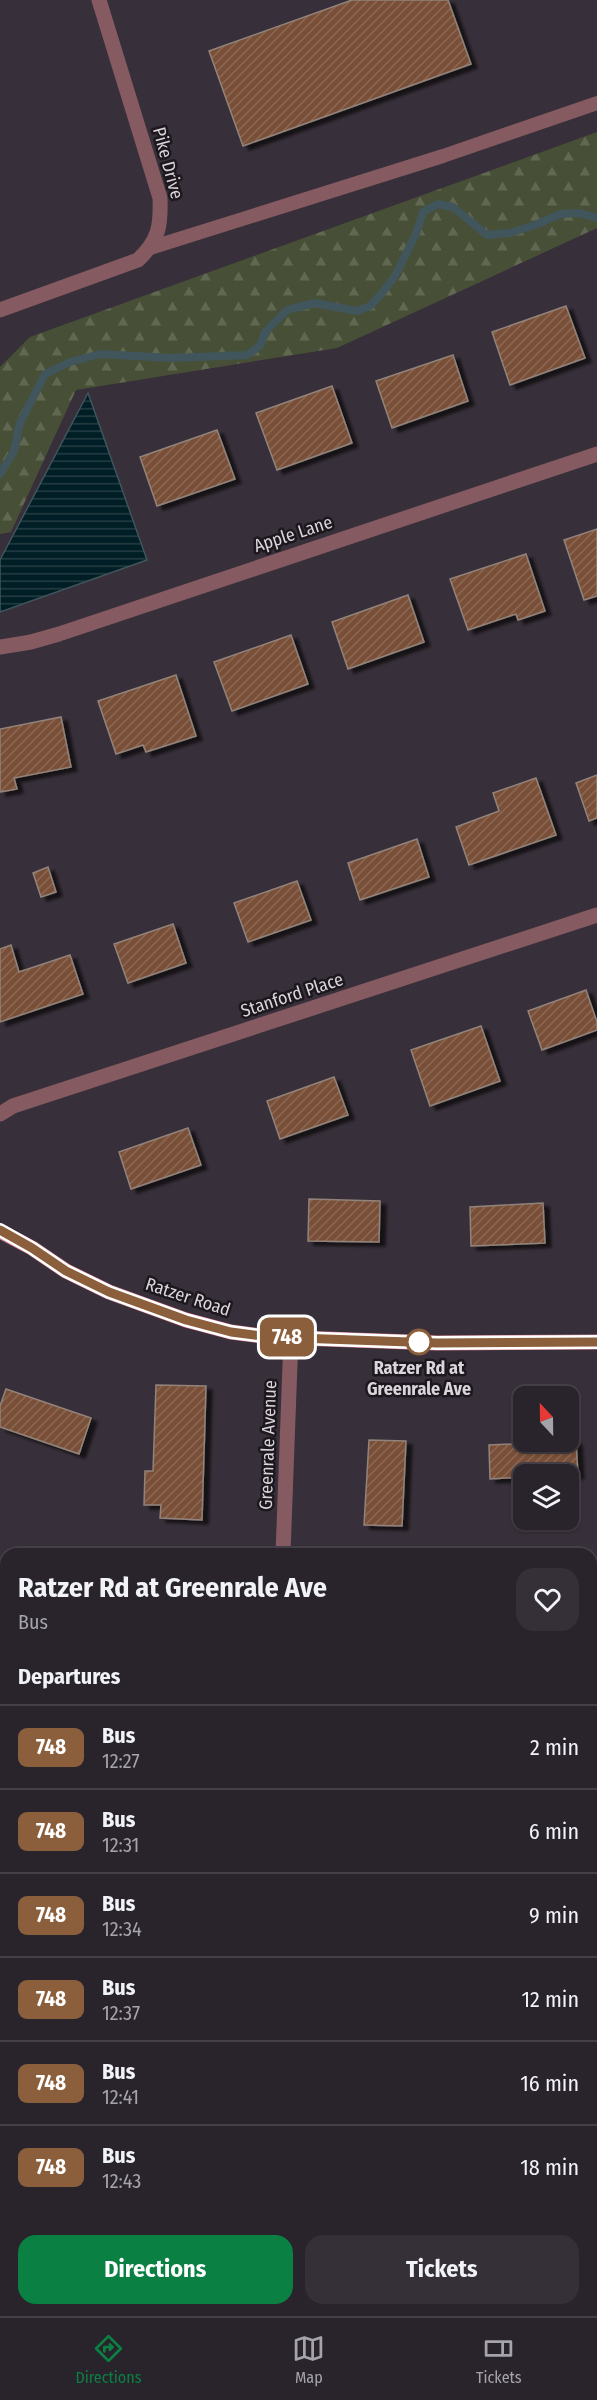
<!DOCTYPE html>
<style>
:root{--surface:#29232b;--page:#352f37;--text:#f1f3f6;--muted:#a5a4a9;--line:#454047;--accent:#0b8043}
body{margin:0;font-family:"Fira Sans Condensed",sans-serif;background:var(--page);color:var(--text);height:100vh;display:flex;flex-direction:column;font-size:22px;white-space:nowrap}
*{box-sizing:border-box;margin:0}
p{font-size:20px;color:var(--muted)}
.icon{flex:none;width:33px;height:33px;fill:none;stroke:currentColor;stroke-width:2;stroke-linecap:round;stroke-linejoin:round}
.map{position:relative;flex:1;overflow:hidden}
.details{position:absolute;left:0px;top:1548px;width:597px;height:768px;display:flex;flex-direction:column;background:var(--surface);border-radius:18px 18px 0 0;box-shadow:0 2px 4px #0004,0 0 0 2px var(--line)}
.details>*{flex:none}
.badge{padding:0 12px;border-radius:9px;font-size:21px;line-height:39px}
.needle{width:39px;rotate:338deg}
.buttons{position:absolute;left:513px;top:1386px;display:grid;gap:12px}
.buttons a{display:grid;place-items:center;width:66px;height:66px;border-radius:12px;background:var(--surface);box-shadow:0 2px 4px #0004,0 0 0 2px var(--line);font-size:30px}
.map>.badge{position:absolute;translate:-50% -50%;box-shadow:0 0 0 3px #fff}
h2{padding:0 18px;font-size:22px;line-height:54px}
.round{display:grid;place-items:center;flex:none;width:63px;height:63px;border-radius:18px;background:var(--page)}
.head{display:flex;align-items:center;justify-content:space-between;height:102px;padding:0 18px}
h1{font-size:28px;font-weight:700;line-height:45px}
.primary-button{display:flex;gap:12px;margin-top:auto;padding:12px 18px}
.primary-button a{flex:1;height:69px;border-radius:18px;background:var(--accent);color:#fff;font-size:24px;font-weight:700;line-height:69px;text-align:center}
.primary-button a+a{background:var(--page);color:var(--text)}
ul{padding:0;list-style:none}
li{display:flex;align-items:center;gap:18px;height:84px;padding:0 18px;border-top:2px solid var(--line)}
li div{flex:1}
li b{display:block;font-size:22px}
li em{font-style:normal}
li .badge{min-width:66px;font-weight:700;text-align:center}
.tab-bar{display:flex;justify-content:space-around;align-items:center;height:84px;border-top:2px solid var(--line);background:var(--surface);font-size:16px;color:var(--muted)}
.tab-bar a{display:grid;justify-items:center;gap:3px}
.tab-bar .on{color:var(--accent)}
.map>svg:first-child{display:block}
.forest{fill:url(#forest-firs)}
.park{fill:url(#park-crowns)}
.water{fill:url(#water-rules);stroke:#41555c;stroke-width:1.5}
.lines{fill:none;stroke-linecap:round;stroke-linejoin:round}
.stream{stroke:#41555c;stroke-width:8}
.building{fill:url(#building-hatch);stroke:#92837b;stroke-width:1.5;filter:url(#shadow)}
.service{stroke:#855a61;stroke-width:14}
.minor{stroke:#855a61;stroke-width:15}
.tertiary{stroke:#855a61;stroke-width:15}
.primary{stroke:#d57f8d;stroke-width:15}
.line-casing{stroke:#fff;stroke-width:14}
.line{stroke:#8b5e3c;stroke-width:9}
.stop-dot{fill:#fff;stroke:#8b5e3c;stroke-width:3}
.labels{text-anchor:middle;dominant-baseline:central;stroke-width:5;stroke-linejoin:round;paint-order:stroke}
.street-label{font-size:18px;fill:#dad5dc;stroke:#1c181d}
.stop-label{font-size:18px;font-weight:bold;fill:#dad5dc;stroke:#1c181d}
</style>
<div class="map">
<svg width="597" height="2316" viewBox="0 0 597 2316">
<defs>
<pattern id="forest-firs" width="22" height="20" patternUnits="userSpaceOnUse" patternTransform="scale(1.5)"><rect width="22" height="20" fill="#475036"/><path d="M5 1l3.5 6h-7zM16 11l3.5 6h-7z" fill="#616852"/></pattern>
<pattern id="park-crowns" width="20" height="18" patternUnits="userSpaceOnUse" patternTransform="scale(1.5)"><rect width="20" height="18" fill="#475036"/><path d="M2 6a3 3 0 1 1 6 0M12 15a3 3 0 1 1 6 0" fill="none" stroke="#616852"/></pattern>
<pattern id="water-rules" width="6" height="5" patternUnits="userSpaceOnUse" patternTransform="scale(1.5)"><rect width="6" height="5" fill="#001e25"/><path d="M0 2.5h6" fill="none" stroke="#253e44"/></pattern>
<pattern id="building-hatch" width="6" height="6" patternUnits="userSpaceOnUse" patternTransform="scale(1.5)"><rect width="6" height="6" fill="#795038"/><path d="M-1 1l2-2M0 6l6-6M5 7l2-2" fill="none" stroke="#8b6854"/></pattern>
<filter id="shadow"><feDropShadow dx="6" dy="4" stdDeviation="1.5" flood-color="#0009"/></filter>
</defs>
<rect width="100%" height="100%" fill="#372f39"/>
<g class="forest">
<path d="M597 132V228L337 348 76 390 11 532 0 534V367L30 337Z"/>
<path d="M0 1601 6 1617V1827L0 1802Z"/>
<path d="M219 2310H383L387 2316H222Z"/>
</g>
<path class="park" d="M0 1802 6 1827V2310H219L222 2316H0Z"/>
<path class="water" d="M88 393 147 560 0 612V560Z"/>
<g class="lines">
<path class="stream" d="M0 474 14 451 20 423 45 374 70 362 100 354 171 358 247 355 260 346 265 332 287 310 315 303 357 311 370 306 382 293 395 276 416 234 423 212 438 204 453 207 487 235 510 233 538 224 560 214 579 213 597 218"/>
</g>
<g class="building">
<path d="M352 0H448L471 64 243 146 209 51Z"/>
<path d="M566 306 585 358 510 385 492 332Z"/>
<path d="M453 355 468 401 392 428 376 381Z"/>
<path d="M332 386 352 443 277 470 256 413Z"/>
<path d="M217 430 235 479 157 506 140 457Z"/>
<path d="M597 529V596L584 600 564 540Z"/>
<path d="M526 554 545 611 518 620 516 614 468 630 450 579Z"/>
<path d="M408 595 424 642 348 669 332 622Z"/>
<path d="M291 635 308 684 232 711 214 662Z"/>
<path d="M176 675 196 736 146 752 143 745 116 754 98 701Z"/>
<path d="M61 717 71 767 14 778 17 789 0 792V729Z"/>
<path d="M597 775V818L589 821 576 783Z"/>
<path d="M536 778 556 835 469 865 456 827 499 811 493 793Z"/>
<path d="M417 839 429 877 360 900 348 863Z"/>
<path d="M48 867 56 892 41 897 33 873Z"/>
<path d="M297 881 311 920 248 942 234 903Z"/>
<path d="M173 924 186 963 128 983 114 944Z"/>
<path d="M11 945 19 972 70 955 83 994 0 1022V949Z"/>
<path d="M586 990 597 1022V1030L542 1050 528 1011Z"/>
<path d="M481 1026 500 1081 430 1106 411 1050Z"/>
<path d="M334 1077 348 1115 280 1139 267 1101Z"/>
<path d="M188 1128 201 1165 131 1189 119 1152Z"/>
<path d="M309 1199 380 1201 379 1242 308 1241Z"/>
<path d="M543 1203 545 1243 471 1246 470 1207Z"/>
<path d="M156 1385 206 1386 202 1520 160 1518 161 1505H144L145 1471H153Z"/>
<path d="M6 1389 91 1418 79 1454 0 1427V1406Z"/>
<path d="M369 1440 406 1441 402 1526 364 1525Z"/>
<path d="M576 1441 578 1475 524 1474V1477L490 1479 489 1445Z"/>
<path d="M597 1652V1705H591V1653Z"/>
<path d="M597 1969V2059L591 2050V1973Z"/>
<path d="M512 2310H559L563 2316H516Z"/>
</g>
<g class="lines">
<path class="service" d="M150 248 443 156 597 103"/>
<g class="minor">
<path d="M0 310 138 260C159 240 161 226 160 198L99 0"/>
<path d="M0 647 31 642 59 634 597 454"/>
<path d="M0 1114 13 1106 597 915"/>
<path d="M591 1788H597"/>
</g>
<g class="tertiary">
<path d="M283 1554 291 1337"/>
<path d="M591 2213 597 2223"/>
</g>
<path class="primary" d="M0 1231 32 1248 66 1271 109 1292 186 1320 231 1332 270 1337 437 1343 597 1342"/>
</g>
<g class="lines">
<g class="line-casing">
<path id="line" d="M0 1230 32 1248 66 1271 109 1292 186 1320 231 1332 270 1337 437 1343 597 1342"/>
</g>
<use href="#line" class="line"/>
</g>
<circle class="stop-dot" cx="419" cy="1342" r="12"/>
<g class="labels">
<g class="street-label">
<text transform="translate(168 163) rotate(75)">Pike Drive</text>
<text transform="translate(293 534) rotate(-18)">Apple Lane</text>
<text transform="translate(292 995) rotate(-18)">Stanford Place</text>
<text transform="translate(188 1297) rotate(18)">Ratzer Road</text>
<text transform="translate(268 1445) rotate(-88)">Greenrale Avenue</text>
</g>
<g class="stop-label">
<text x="419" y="1368">Ratzer Rd at<tspan x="419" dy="21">Greenrale Ave</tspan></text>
</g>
</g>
</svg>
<div class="buttons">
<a><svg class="needle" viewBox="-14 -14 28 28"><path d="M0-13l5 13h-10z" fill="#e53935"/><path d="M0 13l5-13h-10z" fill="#a5a4a9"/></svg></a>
<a><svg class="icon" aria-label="layers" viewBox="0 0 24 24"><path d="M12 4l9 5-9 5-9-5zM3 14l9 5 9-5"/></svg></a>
</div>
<b class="badge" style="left:287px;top:1337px;background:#8b5e3c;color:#fff">748</b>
<section class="details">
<div class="head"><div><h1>Ratzer Rd at Greenrale Ave</h1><p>Bus</p></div><a class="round"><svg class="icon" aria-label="heart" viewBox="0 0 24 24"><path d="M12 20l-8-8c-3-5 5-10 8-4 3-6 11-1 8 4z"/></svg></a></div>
<h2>Departures</h2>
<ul>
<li><span class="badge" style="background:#8b5e3c;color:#fff">748</span><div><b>Bus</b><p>12:27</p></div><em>2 min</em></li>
<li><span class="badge" style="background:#8b5e3c;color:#fff">748</span><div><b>Bus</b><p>12:31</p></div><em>6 min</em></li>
<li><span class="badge" style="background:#8b5e3c;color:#fff">748</span><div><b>Bus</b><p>12:34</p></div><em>9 min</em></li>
<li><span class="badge" style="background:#8b5e3c;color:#fff">748</span><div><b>Bus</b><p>12:37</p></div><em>12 min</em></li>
<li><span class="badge" style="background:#8b5e3c;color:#fff">748</span><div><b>Bus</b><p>12:41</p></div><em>16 min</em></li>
<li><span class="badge" style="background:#8b5e3c;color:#fff">748</span><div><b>Bus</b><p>12:43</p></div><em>18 min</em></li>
</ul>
<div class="primary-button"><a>Directions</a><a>Tickets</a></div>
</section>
</div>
<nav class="tab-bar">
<a class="on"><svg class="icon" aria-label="directions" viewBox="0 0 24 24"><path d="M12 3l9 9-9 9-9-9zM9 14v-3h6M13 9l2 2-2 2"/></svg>Directions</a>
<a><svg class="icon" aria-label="map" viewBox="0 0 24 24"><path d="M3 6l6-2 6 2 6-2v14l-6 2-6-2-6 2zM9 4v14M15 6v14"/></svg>Map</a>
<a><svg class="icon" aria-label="tickets" viewBox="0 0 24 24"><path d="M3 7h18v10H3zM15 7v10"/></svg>Tickets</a>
</nav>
